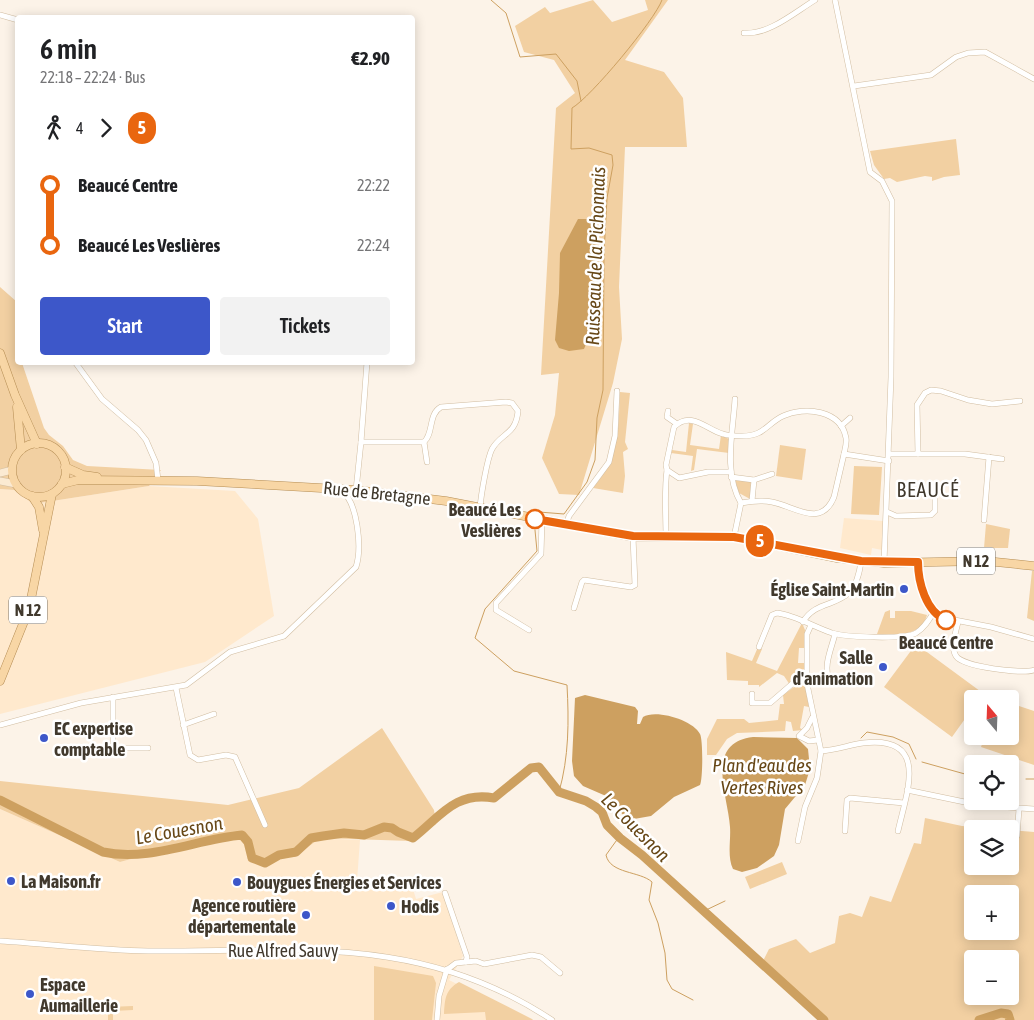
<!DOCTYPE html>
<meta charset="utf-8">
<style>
:root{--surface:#fff;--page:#f2f2f2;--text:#202124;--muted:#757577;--accent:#3d57c9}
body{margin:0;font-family:"Asap Condensed",sans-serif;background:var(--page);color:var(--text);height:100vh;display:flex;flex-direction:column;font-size:19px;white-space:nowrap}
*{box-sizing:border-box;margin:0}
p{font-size:16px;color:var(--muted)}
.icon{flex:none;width:28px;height:28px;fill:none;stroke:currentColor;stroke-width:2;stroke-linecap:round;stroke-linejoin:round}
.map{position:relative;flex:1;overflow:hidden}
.sheet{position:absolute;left:15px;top:15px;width:400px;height:350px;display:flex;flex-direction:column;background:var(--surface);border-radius:5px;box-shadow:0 2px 12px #0003}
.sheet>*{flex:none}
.badge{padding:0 10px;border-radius:16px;font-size:18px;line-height:32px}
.needle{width:32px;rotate:341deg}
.controls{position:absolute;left:964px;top:690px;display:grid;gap:10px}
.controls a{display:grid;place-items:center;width:55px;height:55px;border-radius:5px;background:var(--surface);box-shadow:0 2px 12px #0003;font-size:25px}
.map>.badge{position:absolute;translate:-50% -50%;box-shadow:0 0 0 2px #fff}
.legs{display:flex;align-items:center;gap:8px;height:55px;padding:0 25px;font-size:16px}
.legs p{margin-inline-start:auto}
.overview{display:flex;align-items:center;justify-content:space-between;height:85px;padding:0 25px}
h1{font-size:28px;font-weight:600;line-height:38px}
.primary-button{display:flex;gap:10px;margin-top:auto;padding:10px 25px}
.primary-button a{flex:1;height:58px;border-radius:5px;background:var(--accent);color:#fff;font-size:20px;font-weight:600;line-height:58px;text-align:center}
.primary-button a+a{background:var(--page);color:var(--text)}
ul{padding:0 25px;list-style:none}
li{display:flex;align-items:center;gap:18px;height:60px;font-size:19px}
li i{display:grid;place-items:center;width:8px;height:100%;margin:0 6px;background:currentColor}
li i::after{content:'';width:12px;height:12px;margin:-6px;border:4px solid;border-radius:50%;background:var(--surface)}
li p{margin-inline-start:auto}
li:first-child i{background:linear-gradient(#0000 50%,currentColor 0)}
li:last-child i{background:linear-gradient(currentColor 50%,#0000 0)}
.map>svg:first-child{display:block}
.built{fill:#ffe9cd}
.green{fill:#f2d0a2;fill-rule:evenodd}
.water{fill:#cda060}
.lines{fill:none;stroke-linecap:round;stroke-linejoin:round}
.stream{stroke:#cda060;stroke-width:1}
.river{stroke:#cda060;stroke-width:9}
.minor-casing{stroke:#d1bda1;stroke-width:6}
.secondary-casing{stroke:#d1bda1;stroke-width:8}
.primary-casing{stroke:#b58d54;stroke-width:9}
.minor{stroke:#fff;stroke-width:5}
.secondary{stroke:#fbead2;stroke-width:7}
.primary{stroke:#f8d6a5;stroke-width:8}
.line-1-casing{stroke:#fff;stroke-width:11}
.line-1{stroke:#e9660f;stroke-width:8}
.stop-1-dot{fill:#fff;stroke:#e9660f;stroke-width:2.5}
.poi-dot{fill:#3d57c9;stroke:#fff;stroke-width:2}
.labels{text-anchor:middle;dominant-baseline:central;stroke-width:5;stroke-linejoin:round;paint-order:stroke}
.shield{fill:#fff;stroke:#7a746c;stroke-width:1}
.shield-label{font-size:16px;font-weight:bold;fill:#41392d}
.street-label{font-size:18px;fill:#41392d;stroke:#fff}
.stop-label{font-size:18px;font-weight:bold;fill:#41392d;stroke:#fff;text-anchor:end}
.poi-label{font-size:18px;font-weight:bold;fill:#41392d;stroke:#fff;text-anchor:start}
.water-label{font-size:19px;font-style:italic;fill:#674716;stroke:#fff}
.quarter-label{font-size:20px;letter-spacing:1px;fill:#41392d;stroke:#fff}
</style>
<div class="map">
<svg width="1034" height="1020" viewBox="0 0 1034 1020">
<rect width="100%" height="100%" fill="#fcf3e8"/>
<g class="built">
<path d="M149 486 235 491 258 519 274 616 205 662 0 714V489L14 490 33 504Z"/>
<path d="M844 518 883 521 882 550 872 548 871 555 840 548Z"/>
<path d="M0 809 120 862 216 836 225 840 239 836 246 837 279 856 295 857 320 838 360 840 357 881 412 886 416 899 443 892 463 956 449 980 529 1020H0Z"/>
</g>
<g class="green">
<path d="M593 0 612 22 648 10 645 0H668L625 60 664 72 683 98 687 147H625L619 287 622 339 613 383 579 495 559 494 542 458 555 415 559 373 541 375 556 108 575 93 554 60 524 52 515 26 545 7 550 13Z"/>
<path d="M956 139 960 175 944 177 932 181V177L925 176 897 182 890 178 884 179 874 165 870 151Z"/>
<path d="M0 287 17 302 18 362 22 363 44 428 49 435 63 446 73 460 87 466 161 470 149 486 33 504 14 490 0 489Z"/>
<path d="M620 392 630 393 625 442 628 449 623 452 625 476 623 493 593 488C620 456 618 433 620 392Z"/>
<path d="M689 423 693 424 690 445 719 449 721 435 729 439V453L697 449 694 470 691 471 693 456 671 453 672 450 686 452Z"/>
<path d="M780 445 806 449 802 480 776 476Z"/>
<path d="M854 466 882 467 879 515 851 514Z"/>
<path d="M735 480 751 481 750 499 739 493Z"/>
<path d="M986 524 1010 529 1008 548H984Z"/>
<path d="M1032 571H1034V621L1027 618Z"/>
<path d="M890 610V618H895V611H911L927 615C921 637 896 635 877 634L885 612Z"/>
<path d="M802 623 805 630 804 648H799L798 663H804V669L790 685 784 676 777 673 759 687V685H748V681L727 680 726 652 752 661 758 647 762 649 756 663 777 671Z"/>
<path d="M916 644 984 694 980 699H972V709L952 737 884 687Z"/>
<path d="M801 682 805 686 809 707 804 706 800 728 803 730 793 731 791 722 786 721 785 731 737 733 727 739 716 755H707V739L717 719H744L749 723 778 720 780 704H784L783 695Z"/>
<path d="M1010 703 1034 711V765L981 747 985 736H1010Z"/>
<path d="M382 728 434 810 436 824 411 841 320 838 295 857 279 856 266 866 248 861 246 838 239 836 225 840 216 836 120 862 0 809V781L228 805 299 788Z"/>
<path d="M925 818 962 826 997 829H972V866H1010V830L1034 832V1020H826L822 1019 763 961 769 949 796 939 810 953 835 943 839 916 850 913 862 917 870 896 891 902 914 843 921 844ZM972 894H1010V931H972ZM972 959H1010V996H972Z"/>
<path d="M782 862 787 874 750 889 745 877Z"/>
<path d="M374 966 433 976 436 983 432 1020H374Z"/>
<path d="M459 982 532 1019 533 1020H486L485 1012 444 1014C445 999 445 990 459 982Z"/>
<path d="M133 1006V1010L113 1011V1020H108V1007Z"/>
</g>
<g class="water">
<path d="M578 219H589L595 225C597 245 593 334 584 349L569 351 559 348 555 340 559 293 560 253Z"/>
<path d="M585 695 635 707 638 711 637 724H640L643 717C656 709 693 720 700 734 703 739 703 779 700 785L674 797 651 816 634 819 625 817 606 796 583 786 574 776 572 761 575 698Z"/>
<path d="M753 737 797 738 808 749 810 769 805 785 785 809 779 845 774 856 757 868 742 872 733 869C727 857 731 840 730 827 728 795 704 743 753 737Z"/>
</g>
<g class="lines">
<g class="stream">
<path d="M491 0 506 13 520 57 556 54 577 81 581 101"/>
<path d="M537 515 539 512 564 514 587 482 595 460 597 418 603 390 604 253 607 198 613 165 612 155 589 148 571 149 572 108C590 98 655 20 662 0"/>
<path d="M535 530 537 551 485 609 475 638 514 671 567 685C569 721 569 757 559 792"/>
<path d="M861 738 867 732 893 737 909 744 916 759"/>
<path d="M922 762 972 776"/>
<path d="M1010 778H1018"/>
<path d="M1026 779H1034"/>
<path d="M619 837 606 855C610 874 640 871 652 882L649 900 658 923 665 953 667 980 672 989 693 1000"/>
<path d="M704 911 725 901"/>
</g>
<g class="river">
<path d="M0 800 103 852C149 862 197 839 242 835L248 842 252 858 265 863 279 855 296 852 311 838 323 836 344 833 364 835 384 827 392 828 398 832 413 838C440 817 455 791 494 798L531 768 539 767 559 792 586 801 596 807 602 812 607 825 620 838 642 855 824 1020"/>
<path d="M979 1020 1001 1013 1008 1014 1010 1020"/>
</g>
<g class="minor-casing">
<g id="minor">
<path d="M835 0 870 172 882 181 892 201 891 377 884 563"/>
<path d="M0 15 18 20"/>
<path d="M744 33C769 35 795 12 815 0"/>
<path d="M854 86 931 75 956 57 968 53 985 52 1034 79"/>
<path d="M75 362 102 399 138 430 146 440 156 463 158 480"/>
<path d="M668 411 667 417 677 424"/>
<path d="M841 426 850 418"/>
<path d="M361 442 367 362"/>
<path d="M424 442 427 462"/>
<path d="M889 454H965L1002 459"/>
<path d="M918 454 917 405 925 393 931 390 941 391 968 400 992 404 1020 401"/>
<path d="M731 472H708L679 478 667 470 666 465 674 427C691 410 707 430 723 434 729 436 736 436 742 436 765 436 766 424 783 416 805 406 841 410 846 438 847 443 845 449 844 454L889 461"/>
<path d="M731 477 754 480 752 501"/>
<path d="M754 480 772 474"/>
<path d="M356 490 361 442H424C434 433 428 414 441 407L506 402 512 403 518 411C516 435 501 433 492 449 487 459 481 495 480 508"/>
<path d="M741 503C751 501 762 500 772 502 794 506 821 529 834 497L844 454"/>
<path d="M887 512 896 516 931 515 935 511V496"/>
<path d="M984 520 989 457"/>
<path d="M566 525 569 516 609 462 615 436 617 391"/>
<path d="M734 537 741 503C723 473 733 432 735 399"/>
<path d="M666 538C666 516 664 491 667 470"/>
<path d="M918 563C918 581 925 605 939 617L991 627 1034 639"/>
<path d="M574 608 582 582 584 580 631 587 635 585 633 537"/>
<path d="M803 622C820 593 855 615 861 561"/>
<path d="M958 622C956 632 950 647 956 656 963 667 1022 674 1034 670"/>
<path d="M529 630 496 610V603L541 554 542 520"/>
<path d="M835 634C832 647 822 668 830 680H843"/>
<path d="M759 647 772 615 777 613C795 615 814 627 832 633 845 637 904 640 916 633 924 628 929 620 934 612"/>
<path d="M176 688 190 755 198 760 226 755 235 757 265 825"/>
<path d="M752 694V703H770L806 672"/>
<path d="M113 697V747"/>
<path d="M812 718 807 728 799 736 809 741 818 740"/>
<path d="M0 725 81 703 186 685 230 652 284 636 356 567C362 548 358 502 341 490"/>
<path d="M183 725 214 714"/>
<path d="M81 748H148"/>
<path d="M821 751C836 750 849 745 863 743 930 735 907 791 898 831"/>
<path d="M907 790 979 805 1034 809"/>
<path d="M845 831 847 800 850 798 904 803"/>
<path d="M1017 836 1019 809"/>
<path d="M798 841 805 807 817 778 821 751 807 684V634L811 625"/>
<path d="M445 893 467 957 466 962"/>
<path d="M0 941C49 944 99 950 148 951 296 952 420 933 552 1020"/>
<path d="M448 969 456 963 476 961 484 964 532 955 541 957 560 973"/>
<path d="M437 1020 439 996 447 969"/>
</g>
</g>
<g class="secondary-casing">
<g id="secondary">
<path d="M0 473 12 470"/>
<path d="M0 481 16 484"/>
</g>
</g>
<g class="primary-casing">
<g id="primary">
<path d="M0 353 15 395 37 444"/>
<path d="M17 407 21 450"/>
<circle cx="39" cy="470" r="27"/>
<path d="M65 467 83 475 97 477"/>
<path d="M62 484 78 480 197 481 356 490 446 501 633 537H734L837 558 884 563 986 561 1034 566"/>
<path d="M32 496 39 507 43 530"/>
<path d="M0 681 29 609 52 494"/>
</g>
</g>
<use href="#minor" class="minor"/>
<use href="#secondary" class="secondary"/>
<use href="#primary" class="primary"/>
</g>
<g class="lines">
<g class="line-1-casing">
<path id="line-1" d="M535 519 633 536 734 537 861 561 918 562C918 582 926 612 946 620"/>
</g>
<use href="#line-1" class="line-1"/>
</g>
<g class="stop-1-dot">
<circle cx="535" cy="519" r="9"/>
<circle cx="946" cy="620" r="9"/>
</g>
<g class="poi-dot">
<circle cx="904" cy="589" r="5"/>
<circle cx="883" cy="667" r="5"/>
<circle cx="44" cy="738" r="5"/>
<circle cx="11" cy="881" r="5"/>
<circle cx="237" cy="882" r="5"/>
<circle cx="391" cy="906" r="5"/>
<circle cx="306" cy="915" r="5"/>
<circle cx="30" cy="994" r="5"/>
</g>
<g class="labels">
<g class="shield">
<rect x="957" y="547.5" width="38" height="27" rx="4"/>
<rect x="9" y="596.5" width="38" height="27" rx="4"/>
</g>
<g class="shield-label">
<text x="976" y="561">N 12</text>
<text x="28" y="610">N 12</text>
</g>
<g class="street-label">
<text transform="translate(377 493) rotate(6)">Rue de Bretagne</text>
<text x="283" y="950">Rue Alfred Sauvy</text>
</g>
<g class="stop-label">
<text x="521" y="509">Beaucé Les<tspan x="521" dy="21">Veslières</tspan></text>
<text x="946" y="642" text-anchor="middle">Beaucé Centre</text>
</g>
<g class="poi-label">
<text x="894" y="589" text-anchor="end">Église Saint-Martin</text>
<text x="873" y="657" text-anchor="end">Salle<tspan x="873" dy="21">d'animation</tspan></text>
<text x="54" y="728">EC expertise<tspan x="54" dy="21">comptable</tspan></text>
<text x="21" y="881">La Maison.fr</text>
<text x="247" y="882">Bouygues Énergies et Services</text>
<text x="296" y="905" text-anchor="end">Agence routière<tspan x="296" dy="21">départementale</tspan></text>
<text x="401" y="906">Hodis</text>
<text x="40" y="984">Espace<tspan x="40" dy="21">Aumaillerie</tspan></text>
</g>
<g class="water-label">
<text transform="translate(595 256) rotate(-88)">Ruisseau de la Pichonnais</text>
<text x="762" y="765">Plan d'eau des<tspan x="762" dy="22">Vertes Rives</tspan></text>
<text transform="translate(636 827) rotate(45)">Le Couesnon</text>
<text transform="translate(179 830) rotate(-10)">Le Couesnon</text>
</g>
<g class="quarter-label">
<text x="928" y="489">BEAUCÉ</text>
</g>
</g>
</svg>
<div class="controls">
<a><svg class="needle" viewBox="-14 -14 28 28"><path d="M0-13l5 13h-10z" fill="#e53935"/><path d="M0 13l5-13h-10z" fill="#757577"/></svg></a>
<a><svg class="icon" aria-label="locate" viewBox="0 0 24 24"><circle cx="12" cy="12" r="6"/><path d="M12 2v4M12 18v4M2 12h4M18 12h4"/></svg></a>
<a><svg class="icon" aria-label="layers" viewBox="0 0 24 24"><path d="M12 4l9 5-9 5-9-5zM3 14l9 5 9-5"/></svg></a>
<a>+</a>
<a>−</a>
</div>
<b class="badge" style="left:760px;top:541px;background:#e9660f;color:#fff">5</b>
<section class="sheet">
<div class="overview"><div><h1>6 min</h1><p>22:18 – 22:24 · Bus</p></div><b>€2.90</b></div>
<div class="legs"><svg class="icon" aria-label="walk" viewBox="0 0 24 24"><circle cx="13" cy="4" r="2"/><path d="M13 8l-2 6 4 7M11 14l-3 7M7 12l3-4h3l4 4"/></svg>4<svg class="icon" aria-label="forward" viewBox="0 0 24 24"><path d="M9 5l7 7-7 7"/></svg><b class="badge" style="background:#e9660f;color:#fff">5</b></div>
<ul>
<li><i style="color:#e9660f"></i><b>Beaucé Centre</b><p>22:22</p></li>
<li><i style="color:#e9660f"></i><b>Beaucé Les Veslières</b><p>22:24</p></li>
</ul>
<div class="primary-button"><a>Start</a><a>Tickets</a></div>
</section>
</div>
